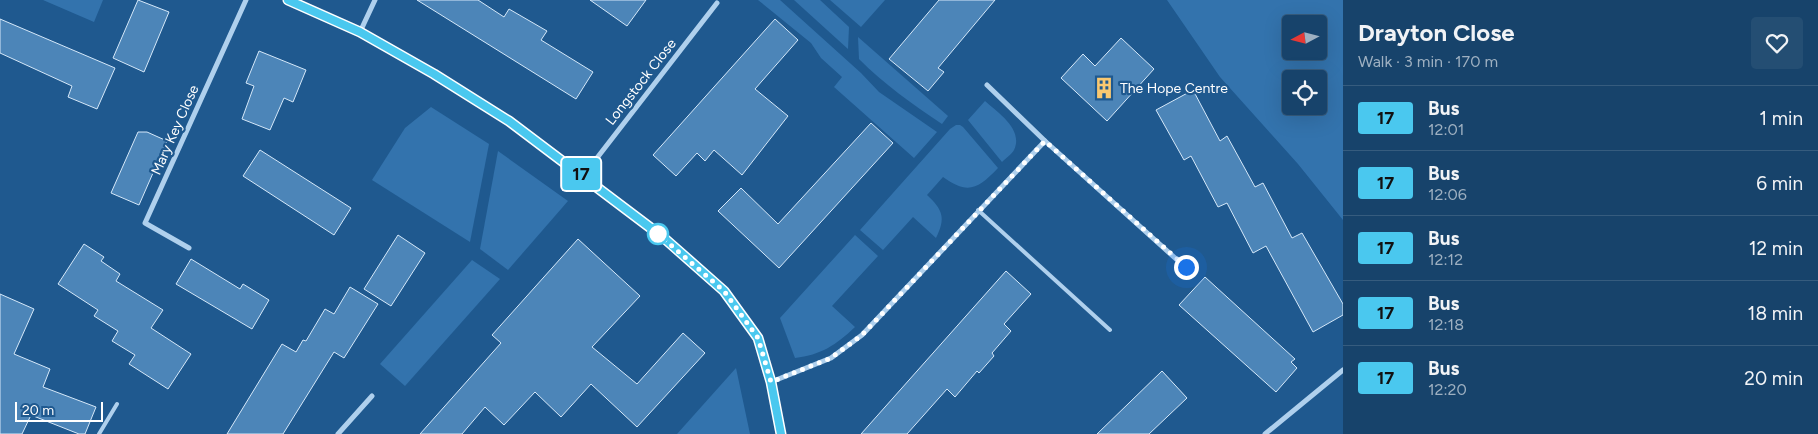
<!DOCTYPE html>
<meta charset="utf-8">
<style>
:root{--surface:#17436b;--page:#244e73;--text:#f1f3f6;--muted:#9eb0c1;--line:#365c7e}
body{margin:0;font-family:Figtree,sans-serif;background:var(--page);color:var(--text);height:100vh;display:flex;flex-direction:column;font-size:19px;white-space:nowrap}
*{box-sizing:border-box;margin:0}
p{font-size:16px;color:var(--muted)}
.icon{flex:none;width:28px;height:28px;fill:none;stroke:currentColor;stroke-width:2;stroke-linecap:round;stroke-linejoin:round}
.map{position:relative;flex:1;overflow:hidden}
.side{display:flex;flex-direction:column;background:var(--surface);width:475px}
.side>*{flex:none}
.badge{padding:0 10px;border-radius:4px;font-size:18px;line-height:32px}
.needle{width:32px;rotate:263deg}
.controls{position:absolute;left:1282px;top:15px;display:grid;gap:10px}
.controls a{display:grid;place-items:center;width:45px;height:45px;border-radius:5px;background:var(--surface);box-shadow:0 5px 20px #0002,0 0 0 1px var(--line);font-size:25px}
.scale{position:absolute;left:15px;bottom:12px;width:88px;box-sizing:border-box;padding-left:5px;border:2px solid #fff;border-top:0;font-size:14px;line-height:18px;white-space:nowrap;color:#fff;-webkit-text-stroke:4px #1f598f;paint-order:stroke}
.you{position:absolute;width:25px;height:25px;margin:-12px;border:4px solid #fff;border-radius:50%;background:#1a73e8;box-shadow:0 0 0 8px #1a73e833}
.map>.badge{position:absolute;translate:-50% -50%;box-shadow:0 0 0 2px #fff}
.round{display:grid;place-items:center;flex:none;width:52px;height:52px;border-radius:5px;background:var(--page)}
.overview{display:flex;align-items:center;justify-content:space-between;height:85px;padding:0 15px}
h1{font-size:24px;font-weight:700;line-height:38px}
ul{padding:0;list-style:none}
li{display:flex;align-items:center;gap:15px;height:65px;padding:0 15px;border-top:1px solid var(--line)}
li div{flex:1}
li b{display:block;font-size:19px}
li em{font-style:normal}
li .badge{min-width:55px;font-weight:700;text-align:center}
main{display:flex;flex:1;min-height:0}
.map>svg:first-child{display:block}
.green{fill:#3373ad;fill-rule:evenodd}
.building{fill:#4c85b8;stroke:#d5e8f9}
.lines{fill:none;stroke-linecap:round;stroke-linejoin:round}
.service{stroke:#afd0ed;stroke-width:4}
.minor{stroke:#afd0ed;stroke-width:5}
.line-casing{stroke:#fff;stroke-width:11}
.line{stroke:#4ac8ef;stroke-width:8}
.walk{stroke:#fff;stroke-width:5;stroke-dasharray:0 9}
.stop-dot{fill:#fff;stroke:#4ac8ef;stroke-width:2.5}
.labels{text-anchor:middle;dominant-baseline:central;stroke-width:4.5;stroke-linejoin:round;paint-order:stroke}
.street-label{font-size:14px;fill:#fff;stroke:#1f598f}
.poi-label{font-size:14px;fill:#fff;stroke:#1f598f;text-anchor:start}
</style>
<main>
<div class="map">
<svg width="1343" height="434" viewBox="0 0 1343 434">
<rect width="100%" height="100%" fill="#1f598f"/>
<g class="green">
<path d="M43 0H103L94 22Z"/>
<path d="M758 0H780L861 73 879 92 937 132 914 158 834 87 842 77 821 58 811 43Z"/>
<path d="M794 0H820L849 27 848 49Z"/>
<path d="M830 0H885L861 27Z"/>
<path d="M1167 0H1343V220L1298 164 1220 77ZM1291 24H1319V51H1291ZM1291 79H1319V106H1291Z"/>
<path d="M858 37 948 116 942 124C912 104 884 84 859 59Z"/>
<path d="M985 101C997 112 1024 129 1014 150 1012 154 1006 158 1002 162L968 120Z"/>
<path d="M431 107 489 144 470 242 372 180 405 128Z"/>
<path d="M956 125H960L963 127 998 168C978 189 968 195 943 177L927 195C943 210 946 218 936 238L913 217 883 250 860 230 950 129Z"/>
<path d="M498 151 568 201 508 270 480 249Z"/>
<path d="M855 235 878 256 832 306 855 327C836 345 821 355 795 358L780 318Z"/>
<path d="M472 260 500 279 405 386 380 364Z"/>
<path d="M736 368 750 434H677Z"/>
</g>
<g class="building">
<path d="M138 0 169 12 144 72 113 58Z"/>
<path d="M417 0H478L504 17 509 9 547 31 541 40 593 72 576 99Z"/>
<path d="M590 0H646L627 26Z"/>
<path d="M939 0H995L938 68 944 72 928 91 889 59Z"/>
<path d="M0 19 115 68 97 109 68 97 72 86 0 53Z"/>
<path d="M775 19 798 40 755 89 788 116 742 175 714 150 705 161 697 153 676 176 653 155Z"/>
<path d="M1121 38 1154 69 1107 121 1061 78 1083 54 1095 66Z"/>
<path d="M259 51 306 70 293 102 284 98 270 130 242 119 254 86 246 83Z"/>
<path d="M1193 90 1220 141 1227 136 1255 187 1263 183 1292 238 1302 233 1343 304V315L1313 332 1266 246 1253 253 1227 203 1218 207 1191 156 1184 160 1156 110Z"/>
<path d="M871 123 893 143 779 268 718 211 741 188 778 224Z"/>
<path d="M138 132H147L167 141 139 205 111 193Z"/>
<path d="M260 150 351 208 334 235 243 176Z"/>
<path d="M398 235 425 253 391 306 364 289Z"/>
<path d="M578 239 640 296 592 347 637 384 683 333 705 353 637 427 591 384 561 417 535 392 504 425 485 407 462 434H420L501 343 492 335Z"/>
<path d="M84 244 104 257 101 261 120 274 116 281 163 310 151 328 191 354 168 389 129 364 135 355 112 341 118 331 94 316 98 310 58 284Z"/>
<path d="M191 259 240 289 243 284 269 300 252 329 176 284Z"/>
<path d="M1006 271 1031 294 1004 324 1011 331 992 353 994 356 979 373 977 371 955 397 947 389 907 434H861Z"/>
<path d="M1205 277 1295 359 1291 362 1297 368 1276 392 1179 305Z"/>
<path d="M350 287 378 304 344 358 334 352 283 434H227L282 344 296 352 303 340 306 341 325 309 334 314Z"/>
<path d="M0 294 34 309 14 354 50 369 43 387 96 407 85 434H79L31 415 22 434H0Z"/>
<path d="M1162 371 1187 398 1149 434H1097Z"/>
</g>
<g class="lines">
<g class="service">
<path d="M978 210 1110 330"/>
<path d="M99 434 117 404"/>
</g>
<g class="minor">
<path d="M288 0 360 32 435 74 509 121 663 238 724 291 758 338 771 382 781 434"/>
<path d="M360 32 375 0"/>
<path d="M987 85 1045 141 1185 267"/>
<path d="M583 176 717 3"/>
<path d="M189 248 145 223 246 0"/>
<path d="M771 382 831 358 862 335 1045 141"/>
<path d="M338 434 372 396"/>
<path d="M1265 434 1343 370"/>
</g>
</g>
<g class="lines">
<g class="line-casing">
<path id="line" d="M288 0 360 32 434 74 509 121 664 238 724 291 758 338 771 382 781 434"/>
</g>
<use href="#line" class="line"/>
<path class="walk" d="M658 234 724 291 758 338 771 382 831 358 862 335 1045 141 1186 267"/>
</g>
<defs>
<g id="building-bare" transform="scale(1.725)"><path d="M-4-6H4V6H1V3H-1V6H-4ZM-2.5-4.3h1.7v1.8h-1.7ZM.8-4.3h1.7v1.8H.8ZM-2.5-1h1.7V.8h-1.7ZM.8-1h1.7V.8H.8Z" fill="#fac870" stroke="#1f598f" stroke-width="2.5" paint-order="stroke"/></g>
</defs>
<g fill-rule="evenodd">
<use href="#building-bare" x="1104" y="88"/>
</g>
<circle class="stop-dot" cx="658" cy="234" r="10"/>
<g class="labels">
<g class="street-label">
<text transform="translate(641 82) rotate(-52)">Longstock Close</text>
<text transform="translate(175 130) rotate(-66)">Mary Key Close</text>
</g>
<g class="poi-label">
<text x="1120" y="88">The Hope Centre</text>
</g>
</g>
</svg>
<div class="controls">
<a><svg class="needle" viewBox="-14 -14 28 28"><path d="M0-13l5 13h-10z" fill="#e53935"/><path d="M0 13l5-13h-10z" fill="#9eb0c1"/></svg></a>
<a><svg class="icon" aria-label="locate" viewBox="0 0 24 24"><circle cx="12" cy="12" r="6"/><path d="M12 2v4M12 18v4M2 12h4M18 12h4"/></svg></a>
</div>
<div class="scale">20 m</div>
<div class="you" style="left:1186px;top:267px"></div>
<b class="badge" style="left:581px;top:174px;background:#4ac8ef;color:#111">17</b>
</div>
<section class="side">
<div class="overview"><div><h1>Drayton Close</h1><p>Walk · 3 min · 170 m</p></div><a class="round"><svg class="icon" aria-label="heart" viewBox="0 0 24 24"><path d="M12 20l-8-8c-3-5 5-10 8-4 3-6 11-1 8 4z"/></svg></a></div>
<ul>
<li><span class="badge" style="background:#4ac8ef;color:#111">17</span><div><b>Bus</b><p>12:01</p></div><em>1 min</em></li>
<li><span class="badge" style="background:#4ac8ef;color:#111">17</span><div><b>Bus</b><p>12:06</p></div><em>6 min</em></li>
<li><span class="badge" style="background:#4ac8ef;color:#111">17</span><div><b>Bus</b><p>12:12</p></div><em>12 min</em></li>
<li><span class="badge" style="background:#4ac8ef;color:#111">17</span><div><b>Bus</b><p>12:18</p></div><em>18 min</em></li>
<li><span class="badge" style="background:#4ac8ef;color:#111">17</span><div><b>Bus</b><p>12:20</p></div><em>20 min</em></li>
</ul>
</section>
</main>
